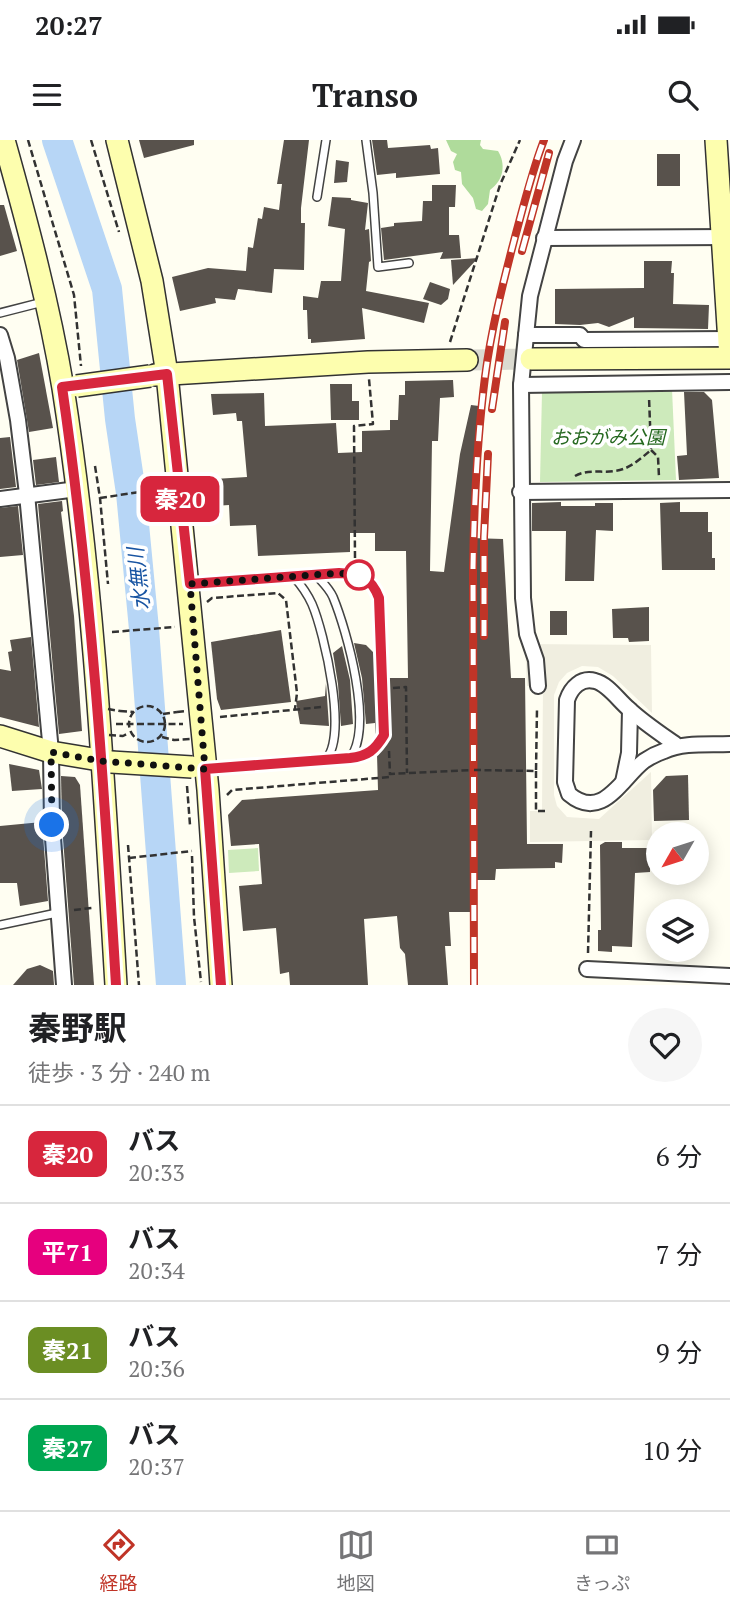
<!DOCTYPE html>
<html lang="ja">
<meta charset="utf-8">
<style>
:root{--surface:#fff;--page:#f6f6f6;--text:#202124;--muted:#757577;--line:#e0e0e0;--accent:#c03427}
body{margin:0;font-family:"PT Serif","Noto Sans JP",serif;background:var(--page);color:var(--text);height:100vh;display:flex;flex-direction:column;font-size:26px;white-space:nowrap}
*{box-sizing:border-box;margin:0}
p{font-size:23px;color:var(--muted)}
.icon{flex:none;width:38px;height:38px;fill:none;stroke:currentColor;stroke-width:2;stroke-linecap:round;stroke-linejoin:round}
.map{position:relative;height:845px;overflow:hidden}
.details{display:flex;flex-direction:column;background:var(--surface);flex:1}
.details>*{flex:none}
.badge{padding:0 14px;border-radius:10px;font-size:24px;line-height:46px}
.needle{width:46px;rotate:231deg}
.fabs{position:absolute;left:646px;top:682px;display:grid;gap:14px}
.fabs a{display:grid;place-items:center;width:63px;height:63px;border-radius:50%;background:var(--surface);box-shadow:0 4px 18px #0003;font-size:35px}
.you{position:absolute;width:35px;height:35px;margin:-18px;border:5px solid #fff;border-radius:50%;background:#1a73e8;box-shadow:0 0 0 10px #1a73e833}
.map>.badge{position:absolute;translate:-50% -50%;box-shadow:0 0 0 4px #fff}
.round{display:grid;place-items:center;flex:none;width:74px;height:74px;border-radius:37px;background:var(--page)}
.head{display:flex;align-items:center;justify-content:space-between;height:119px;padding:0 28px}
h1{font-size:33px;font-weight:700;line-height:52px}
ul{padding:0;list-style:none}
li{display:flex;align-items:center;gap:21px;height:98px;padding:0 28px;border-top:2px solid var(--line)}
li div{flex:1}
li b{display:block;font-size:26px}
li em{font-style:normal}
li .badge{min-width:77px;font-weight:700;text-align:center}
.status{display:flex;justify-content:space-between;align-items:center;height:49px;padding:0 35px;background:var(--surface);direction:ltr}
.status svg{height:19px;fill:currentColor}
header{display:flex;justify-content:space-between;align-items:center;height:91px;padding:0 28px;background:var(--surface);font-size:32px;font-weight:700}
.tab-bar{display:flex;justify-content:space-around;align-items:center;height:98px;border-top:2px solid var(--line);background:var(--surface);font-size:19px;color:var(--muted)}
.tab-bar a{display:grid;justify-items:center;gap:4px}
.tab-bar .current{color:var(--accent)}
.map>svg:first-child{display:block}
.green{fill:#cdeabb}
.forest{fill:#afdb9b}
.plaza{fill:#f0eee0}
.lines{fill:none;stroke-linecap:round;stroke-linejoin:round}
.river{stroke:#b7d6f6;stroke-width:30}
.building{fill:#58524c}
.secondary-tunnel{stroke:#dbdad0;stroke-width:21;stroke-dasharray:21 10;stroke-linecap:butt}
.lane-casing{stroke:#434343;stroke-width:10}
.street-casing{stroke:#434343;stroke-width:18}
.secondary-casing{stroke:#323232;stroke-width:24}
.path{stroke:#323232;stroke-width:2.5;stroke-dasharray:7 3.5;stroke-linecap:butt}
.lane{stroke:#fff;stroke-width:7}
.street{stroke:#fff;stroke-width:14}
.secondary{stroke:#fdfeae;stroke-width:21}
.rail-casing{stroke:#c03427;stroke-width:8}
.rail{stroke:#fff;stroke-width:5;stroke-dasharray:16;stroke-linecap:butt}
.secondary-bridge-casing{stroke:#323232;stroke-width:24;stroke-linecap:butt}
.path-bridge{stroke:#323232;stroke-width:2.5;stroke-dasharray:7 3.5;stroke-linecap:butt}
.secondary-bridge{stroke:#fdfeae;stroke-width:21}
.line-casing{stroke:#fff;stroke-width:16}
.line{stroke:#d7263d;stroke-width:10}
.walk{stroke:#101010;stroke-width:7;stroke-dasharray:0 12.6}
.stop-dot{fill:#fff;stroke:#d7263d;stroke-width:3.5}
.labels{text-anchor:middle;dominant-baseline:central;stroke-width:7;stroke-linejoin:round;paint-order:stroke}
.park-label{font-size:19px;font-style:italic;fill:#25681f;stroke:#fff}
.water-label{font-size:21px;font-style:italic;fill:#1854a2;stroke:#fff}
</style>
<div class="status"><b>20:27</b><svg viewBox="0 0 49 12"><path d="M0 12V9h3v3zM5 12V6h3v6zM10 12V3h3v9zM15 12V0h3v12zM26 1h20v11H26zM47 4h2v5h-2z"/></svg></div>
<header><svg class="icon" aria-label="menu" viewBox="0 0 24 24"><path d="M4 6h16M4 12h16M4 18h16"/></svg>Transo<svg class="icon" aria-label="search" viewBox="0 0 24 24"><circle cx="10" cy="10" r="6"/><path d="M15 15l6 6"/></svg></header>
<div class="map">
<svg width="730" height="845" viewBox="0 0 730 845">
<rect width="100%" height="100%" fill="#fffef2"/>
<g class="green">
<path d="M672 249 676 340 540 342 542 252Z"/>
<path d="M258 708 259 731 229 733 228 710Z"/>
</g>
<path class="forest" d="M446 0H481L480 5 483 9 498 11C506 24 504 40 490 50L488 64 482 71 476 69 473 58 462 44 461 32 455 30 453 22 457 14 451 11Z"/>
<path class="plaza" d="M525 504 651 505 652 573 613 536 598 527 582 526 567 533 559 542 554 555V655L557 666 567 677 599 679 651 632 652 700 530 702V671H542L543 546H527Z"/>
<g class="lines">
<path class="river" d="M57 0 107 149 120 279 131 353 144 489 171 845"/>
</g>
<g class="building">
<path d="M139 0H194V5L144 18Z"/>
<path d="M284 0H309L301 68V83H305L304 130 274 129 272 153 238 149 235 160 215 158 216 163 180 171 172 137 208 128 246 131 248 107 253 108 258 78 262 79 264 67 279 70 282 44H277Z"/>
<path d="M372 0H387L388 8 430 5 431 9 438 8 440 34 396 38V33L377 35Z"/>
<rect x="657" y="14" width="23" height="32"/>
<path d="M336 20 349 22 347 42 334 43Z"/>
<path d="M432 45H456L455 67H449V95H459L461 118 440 119 443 112 384 120 381 88 394 86V83L422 81 423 61H432Z"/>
<path d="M332 57 351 58V60L368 63 365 90 369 89 371 121 369 122 366 151 429 163 424 183 362 168 365 199 311 203V199H308L307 170H303V156L318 158 321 141H341L345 89 328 86Z"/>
<path d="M0 65H4L17 111 0 116Z"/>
<path d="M478 118 453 145 451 120Z"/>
<path d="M644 121H672L671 133H674L673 164 709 165 708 189 634 188V177L609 187 598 183 580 185 555 184V149L644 148Z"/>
<path d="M430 142 450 149 448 159 441 165 423 159Z"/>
<path d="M39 213 53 288 29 292 17 220Z"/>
<path d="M453 240 454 257 440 258 438 301H432L430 431 444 432 460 314 471 265 479 266 471 398 503 399 511 538H525L527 704H563L562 723 555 722V728L496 729 495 740H474V772H449L451 806H445L448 845H408L405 814 400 808 397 776 364 779 368 845H290L289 832 280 834 276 788 243 791 239 746 262 744 259 704 231 706 228 675 242 660 378 650 377 614 390 595 388 538H408L406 411H375V393H350V412L258 416 256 385 230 386 229 365 199 367 198 340 247 337 242 281H237L236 273 213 275 211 254 264 253 265 286 336 283 338 313 362 312V291L390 290V280H398L399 255H405V241Z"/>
<path d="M330 244H352V261H359V280H331Z"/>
<path d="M684 252H704L712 260 719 338 679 340 677 316 687 315Z"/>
<path d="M10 297 16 347 0 349V298Z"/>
<path d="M56 317 59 342 36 345 33 320Z"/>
<path d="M62 361 63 371 61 372 74 476 82 591 59 594 38 364Z"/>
<path d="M561 362V366H595V363H613V391L596 390 594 441H565L566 391H532V363Z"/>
<path d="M680 362V372H708V392H712V418H715V430H662L660 363Z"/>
<path d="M18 366 23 415 0 417V368Z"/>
<path d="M649 467V501L629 502 628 498H613L612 469Z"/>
<rect x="550" y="471" width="17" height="24"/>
<path d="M281 490 291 562 221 570 217 559 211 502Z"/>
<path d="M31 497 39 587 0 577V529L11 531 8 512 12 511 10 500Z"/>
<path d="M354 503 366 505 375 514 378 593 376 596 375 583 366 584 362 538Z"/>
<path d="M342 506 350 540 353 584 341 586 338 544 333 513Z"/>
<path d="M326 543 329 586 300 584 296 561 325 556Z"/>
<path d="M9 624 39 630 42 649 12 651Z"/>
<path d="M688 635 689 680 654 681 653 650 666 636Z"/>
<path d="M61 636 75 637 80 645 94 845H74L62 685Z"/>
<path d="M42 682 48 761 20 766 17 743H0V686Z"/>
<path d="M605 702H622V708H650V732L635 733 632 807 612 806V812L598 811V790H601L600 705Z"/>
<path d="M40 825 53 831 54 845H13L27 829Z"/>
</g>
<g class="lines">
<path class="secondary-tunnel" d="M467 220 531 219"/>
<g class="lane-casing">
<g id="lane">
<path d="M366 0 373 53 378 127 409 123"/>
<path d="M317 57 326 0"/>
<path d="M0 173 43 162"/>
<path d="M316 435C322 442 329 448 333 457 347 491 374 587 350 618"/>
<path d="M294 437C301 445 307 453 312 464 324 492 349 598 325 620"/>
<path d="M190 444 339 433C361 434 371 437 379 459L384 595C375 610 368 616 350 618L210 629"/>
<path d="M0 785 57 773"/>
</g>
</g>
<g class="street-casing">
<g id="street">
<path d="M544 98 729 97"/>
<path d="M0 195 7 218 18 280 27 354 51 612 52 685 64 845"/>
<path d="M526 195H580L584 200 728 199"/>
<path d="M521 245 730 242"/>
<path d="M520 352 730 350"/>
<path d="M0 359 77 349"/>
<path d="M538 546 536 520 527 494 523 458 521 245 530 156 565 21 573 0"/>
<path d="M678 606C661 594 644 583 629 569 619 561 608 544 595 541 581 537 571 548 567 560L565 642 569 654C602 682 621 639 644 621 650 617 658 613 664 611 684 602 708 605 730 604"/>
<path d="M623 642 629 613 630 570"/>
<path d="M587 829 730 836"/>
</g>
</g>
<g class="secondary-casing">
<g id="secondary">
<path d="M4 0C27 82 49 164 63 248 94 445 104 646 116 845"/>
<path d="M117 0 152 141 167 234 208 650 221 845"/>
<path d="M531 219 730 218 716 0"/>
<path d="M155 235 368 222 467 220"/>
<path d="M0 596 51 612 111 622"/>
</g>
</g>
<g class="path">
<path d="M28 0 74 155 81 226"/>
<path d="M91 0 119 92"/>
<path d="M450 202 500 45 520 0"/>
<path d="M651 310 658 317 659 337"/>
<path d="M95 326 100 358 108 444"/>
<path d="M575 336C587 329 601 333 615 331 630 329 640 319 651 310L649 257"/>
<path d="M100 358 159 349"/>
<path d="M355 418 354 286 373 284 369 239"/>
<path d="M207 462 212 458 278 453 286 460 297 553 295 569"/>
<path d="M112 492 175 487"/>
<path d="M393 548 406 547 407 633"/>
<path d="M120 571 133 572"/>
<path d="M163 574 177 572"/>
<path d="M220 577 322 567"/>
<path d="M116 584H183"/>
<path d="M389 611 390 634 474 630"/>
<path d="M536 631V671H546"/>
<path d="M187 646 190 685"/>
<path d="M227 655 232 650 390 637V634"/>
<path d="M128 705 139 845"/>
<path d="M192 716 194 777 201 842"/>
<path d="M129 718 192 711"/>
<path d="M74 770 92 768"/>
<path d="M588 813 591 691"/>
</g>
<use href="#lane" class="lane"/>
<use href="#street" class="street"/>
<use href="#secondary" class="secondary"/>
<g class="rail-casing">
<g id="rail">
<path d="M522 111 549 13"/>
<path d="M492 269 505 182"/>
<path d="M484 496V397L488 314"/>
<path d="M474 845 473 428C474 365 477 300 485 237 491 190 503 143 515 97 524 64 532 31 544 0"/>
</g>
</g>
<use href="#rail" class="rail"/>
<g class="secondary-bridge-casing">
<g id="secondary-bridge">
<path d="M77 246 150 236"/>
<path d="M111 622 192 627"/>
</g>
</g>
<g class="path-bridge">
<circle cx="147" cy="584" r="18"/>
<path d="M108 569 120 571"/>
<path d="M177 572 187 571"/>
<path d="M109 595 123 596 129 593"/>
<path d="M162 597 174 600 190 599"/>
<path d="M474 630 536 631 537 569"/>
</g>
<use href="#secondary-bridge" class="secondary-bridge"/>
</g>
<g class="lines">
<g class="line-casing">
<path id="line" d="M116 845C104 645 91 445 62 247L167 234 190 444 339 433C361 434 371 437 379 458L384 595C375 610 368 616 350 618L205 629 221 845"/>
</g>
<use href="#line" class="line"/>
<path class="walk" d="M52 685 51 612 101 621 205 629 190 444 339 433 359 435"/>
</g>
<circle class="stop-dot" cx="359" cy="435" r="14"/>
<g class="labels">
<g class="park-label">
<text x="608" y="296">おおがみ公園</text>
</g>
<g class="water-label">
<text transform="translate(138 439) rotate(-96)">水無川</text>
</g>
</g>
</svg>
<div class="fabs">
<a><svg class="needle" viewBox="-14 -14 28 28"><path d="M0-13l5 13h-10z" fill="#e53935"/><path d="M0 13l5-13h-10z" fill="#757577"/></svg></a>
<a><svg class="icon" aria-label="layers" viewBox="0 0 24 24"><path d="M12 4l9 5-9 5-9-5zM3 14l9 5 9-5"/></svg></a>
</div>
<div class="you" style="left:52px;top:685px"></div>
<b class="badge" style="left:180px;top:359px;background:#d7263d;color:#fff">秦20</b>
</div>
<section class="details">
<div class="head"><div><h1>秦野駅</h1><p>徒歩 · 3 分 · 240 m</p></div><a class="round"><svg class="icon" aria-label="heart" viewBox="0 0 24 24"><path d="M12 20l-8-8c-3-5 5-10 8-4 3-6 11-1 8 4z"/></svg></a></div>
<ul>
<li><span class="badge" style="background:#d7263d;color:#fff">秦20</span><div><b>バス</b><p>20:33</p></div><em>6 分</em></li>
<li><span class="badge" style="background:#e6007e;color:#fff">平71</span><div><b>バス</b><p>20:34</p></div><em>7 分</em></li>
<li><span class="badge" style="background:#6b8e23;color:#fff">秦21</span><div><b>バス</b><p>20:36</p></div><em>9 分</em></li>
<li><span class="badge" style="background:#00a651;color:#fff">秦27</span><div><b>バス</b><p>20:37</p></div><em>10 分</em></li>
</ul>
</section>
<nav class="tab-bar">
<a class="current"><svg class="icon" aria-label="directions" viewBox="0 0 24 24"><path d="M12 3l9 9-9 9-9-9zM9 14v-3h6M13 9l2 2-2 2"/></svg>経路</a>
<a><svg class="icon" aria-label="map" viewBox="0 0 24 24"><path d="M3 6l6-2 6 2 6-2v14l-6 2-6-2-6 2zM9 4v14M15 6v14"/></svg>地図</a>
<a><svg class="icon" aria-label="tickets" viewBox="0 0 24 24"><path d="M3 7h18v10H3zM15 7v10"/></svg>きっぷ</a>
</nav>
